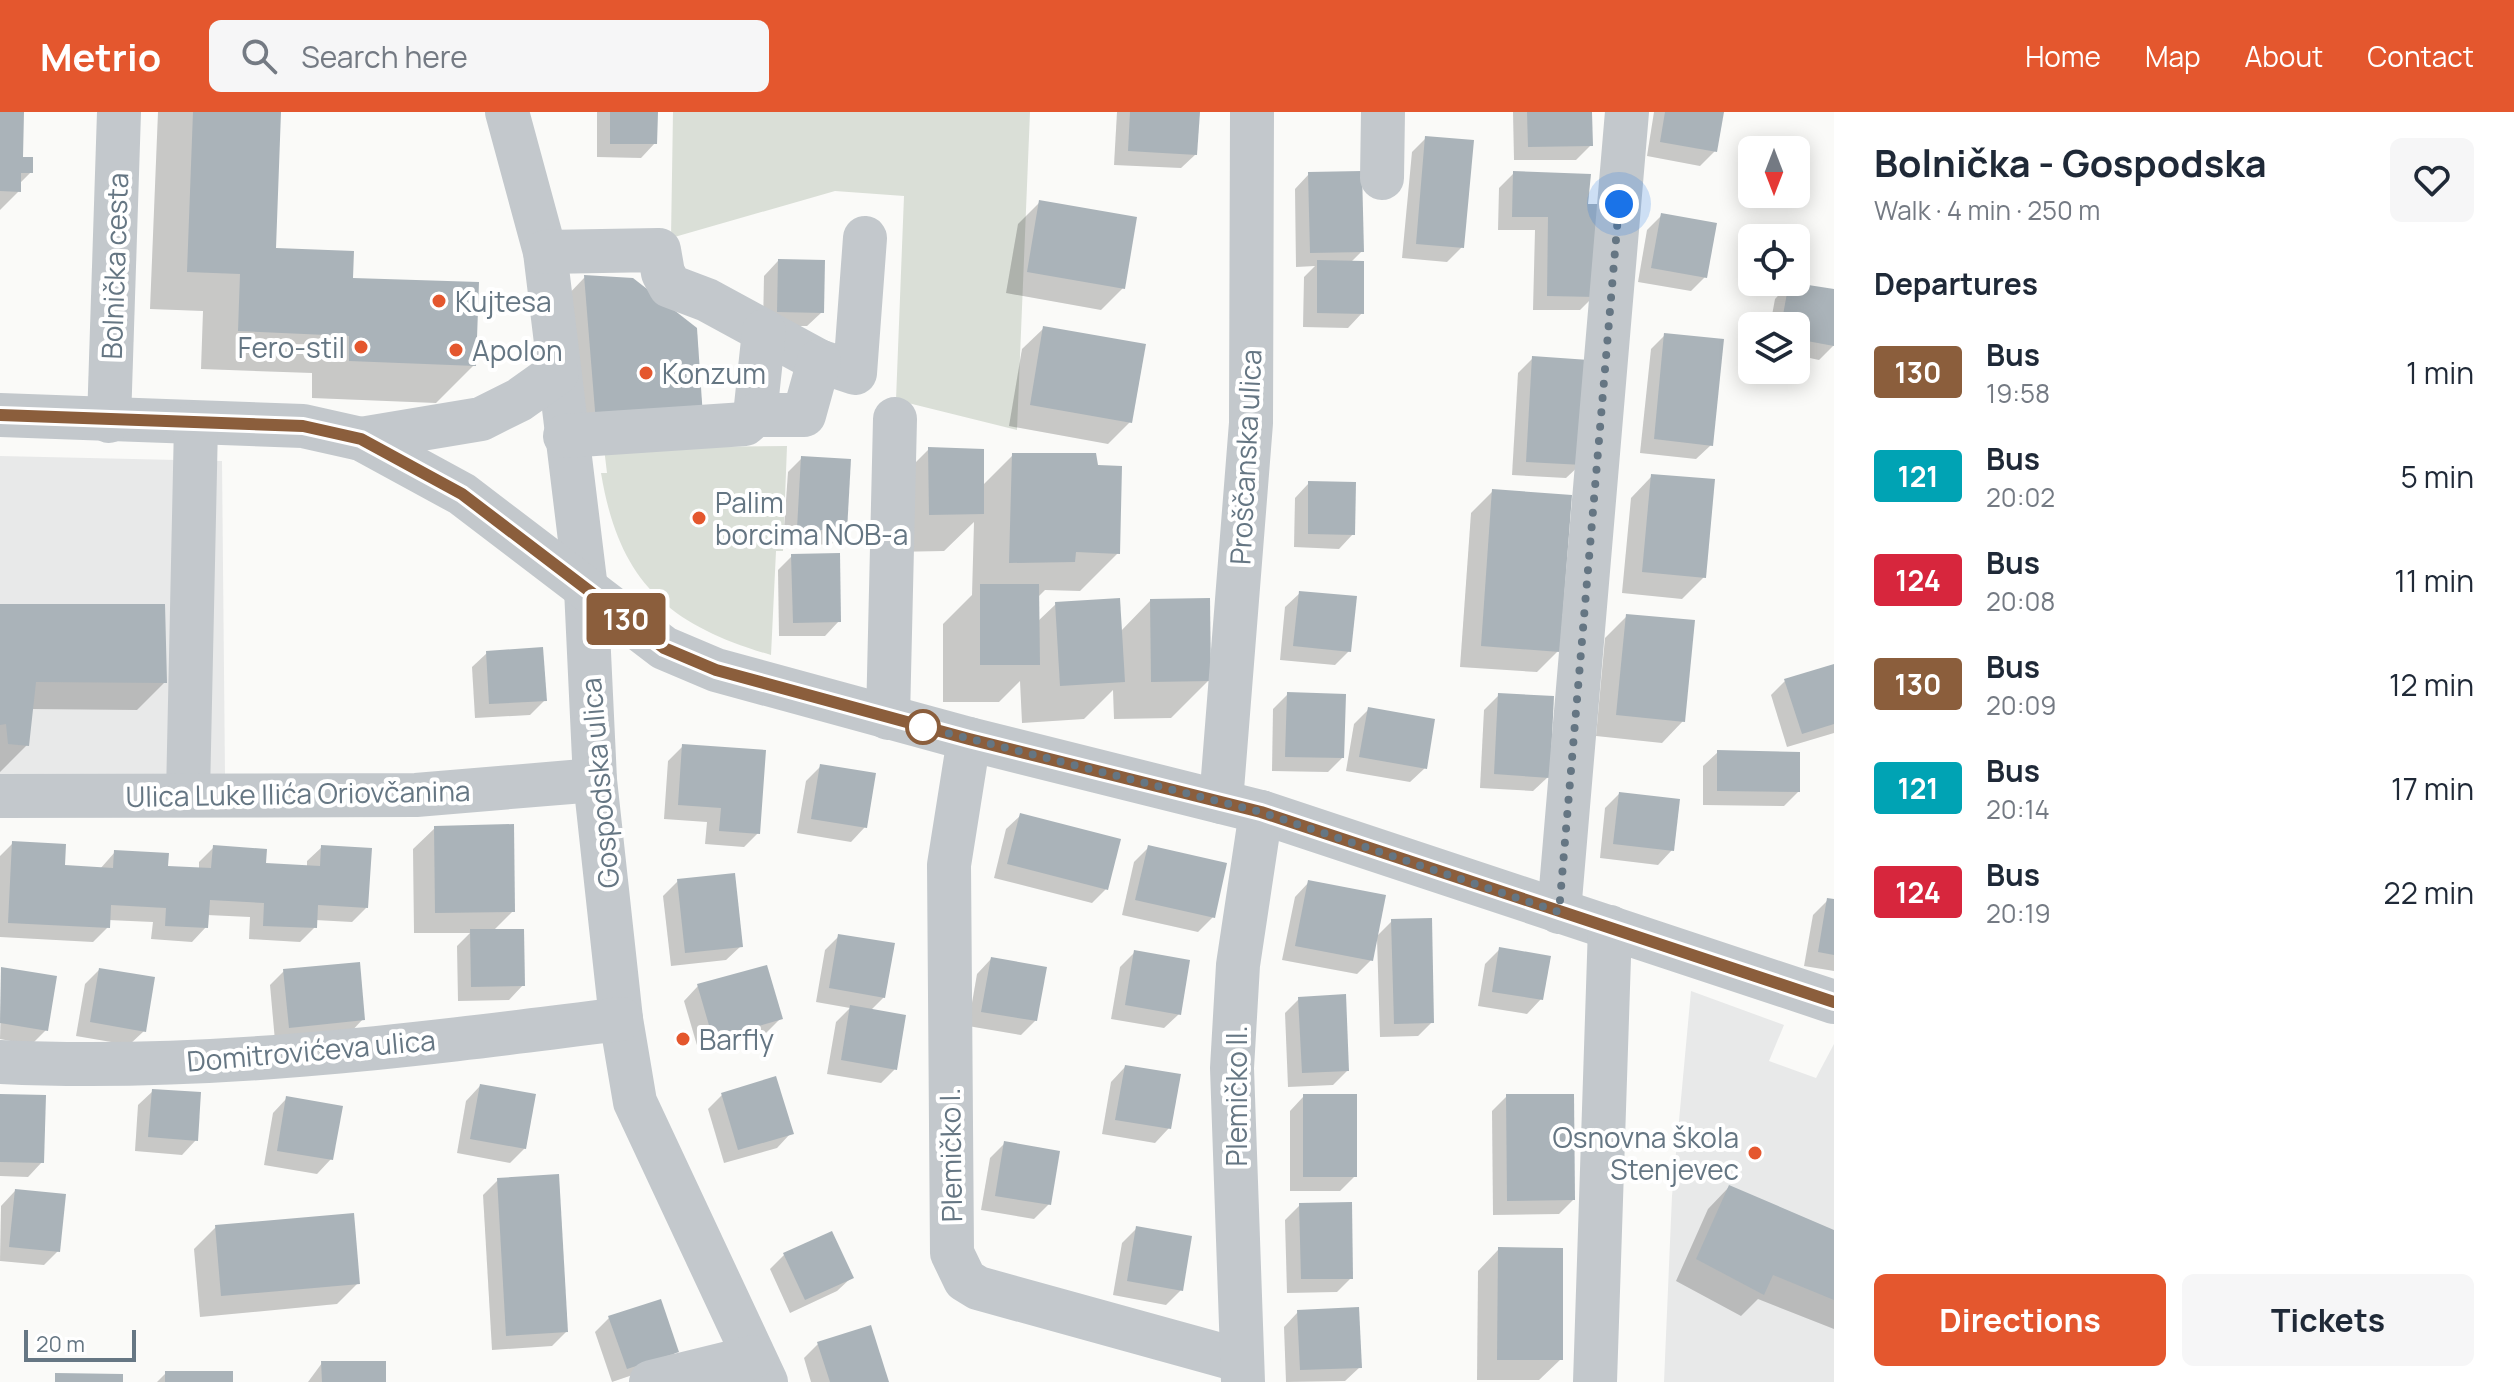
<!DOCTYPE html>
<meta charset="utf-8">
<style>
:root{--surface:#fff;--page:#f6f6f7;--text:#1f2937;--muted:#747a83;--accent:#e4572e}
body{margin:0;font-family:Manrope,sans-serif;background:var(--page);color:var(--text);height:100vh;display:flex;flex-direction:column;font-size:30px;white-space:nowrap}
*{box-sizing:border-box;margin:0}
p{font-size:26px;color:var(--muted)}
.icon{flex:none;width:44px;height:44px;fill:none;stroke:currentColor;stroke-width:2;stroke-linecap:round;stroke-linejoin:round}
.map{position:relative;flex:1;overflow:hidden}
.drawer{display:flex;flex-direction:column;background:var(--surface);width:680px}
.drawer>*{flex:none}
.badge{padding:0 16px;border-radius:6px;font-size:28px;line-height:52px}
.needle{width:52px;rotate:180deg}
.tools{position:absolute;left:1738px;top:24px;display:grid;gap:16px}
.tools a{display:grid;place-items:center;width:72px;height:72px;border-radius:12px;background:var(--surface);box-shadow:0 4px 20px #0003;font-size:40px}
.scale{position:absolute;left:24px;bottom:20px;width:112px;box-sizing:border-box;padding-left:8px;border:4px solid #657683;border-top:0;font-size:22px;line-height:28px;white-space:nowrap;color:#657683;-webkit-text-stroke:6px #fff;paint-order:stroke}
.you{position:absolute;width:40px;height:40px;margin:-20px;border:6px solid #fff;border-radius:50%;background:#1a73e8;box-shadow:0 0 0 12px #1a73e833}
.map>.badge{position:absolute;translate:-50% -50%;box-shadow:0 0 0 4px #fff}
h2{padding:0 40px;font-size:30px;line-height:72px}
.round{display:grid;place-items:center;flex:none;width:84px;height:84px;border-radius:12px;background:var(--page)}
.headline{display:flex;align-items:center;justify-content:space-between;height:136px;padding:0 40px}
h1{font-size:38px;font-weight:700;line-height:60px}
.button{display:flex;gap:16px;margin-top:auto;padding:16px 40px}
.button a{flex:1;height:92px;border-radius:12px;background:var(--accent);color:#fff;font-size:32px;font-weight:700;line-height:92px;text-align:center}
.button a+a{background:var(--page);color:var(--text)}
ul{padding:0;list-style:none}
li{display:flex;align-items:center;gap:24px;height:104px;padding:0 40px}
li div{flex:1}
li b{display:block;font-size:30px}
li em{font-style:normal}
li .badge{min-width:88px;font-weight:700;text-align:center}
header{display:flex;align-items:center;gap:48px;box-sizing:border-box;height:112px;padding:0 40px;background:var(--accent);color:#fff}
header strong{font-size:38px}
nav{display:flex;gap:44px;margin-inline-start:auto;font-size:28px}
.search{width:560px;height:72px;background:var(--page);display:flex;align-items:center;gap:20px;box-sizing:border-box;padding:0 28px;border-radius:12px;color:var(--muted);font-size:30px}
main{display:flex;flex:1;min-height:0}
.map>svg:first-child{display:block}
.built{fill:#e8e9e9}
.green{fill:#dadfd7}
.shadow{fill:#0003}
.building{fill:#aab3b9}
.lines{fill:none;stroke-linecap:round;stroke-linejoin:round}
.minor{stroke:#c3c8cc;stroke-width:44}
.line-casing{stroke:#fff;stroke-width:18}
.line{stroke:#8b5e3c;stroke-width:12}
.walk{stroke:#657683;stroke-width:8;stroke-dasharray:0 14.4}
.poi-dot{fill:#e4572e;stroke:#fff;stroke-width:3}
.stop-dot{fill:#fff;stroke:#8b5e3c;stroke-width:4}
.labels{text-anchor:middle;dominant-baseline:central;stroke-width:8;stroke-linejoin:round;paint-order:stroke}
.street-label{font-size:28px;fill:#657683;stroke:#fff}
.poi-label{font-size:28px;fill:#657683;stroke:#fff;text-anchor:start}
</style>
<header>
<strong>Metrio</strong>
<div class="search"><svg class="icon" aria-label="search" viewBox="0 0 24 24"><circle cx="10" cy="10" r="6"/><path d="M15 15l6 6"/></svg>Search here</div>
<nav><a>Home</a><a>Map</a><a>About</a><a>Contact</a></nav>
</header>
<main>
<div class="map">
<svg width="1834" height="1270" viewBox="0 0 1834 1270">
<rect width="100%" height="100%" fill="#fafaf8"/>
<g class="built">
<path d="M0 344 222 349 225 663 0 667Z"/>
<path d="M1691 879 1784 913 1769 949 1816 966 1834 932V1270H1664L1672 1084Z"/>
</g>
<g class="green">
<path d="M673 0H1030L1017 318 896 288 904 84 835 79 671 126Z"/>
<path d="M787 334 783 439H776L771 543C668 513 619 470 601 361H607L604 336Z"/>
</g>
<g class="shadow">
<path d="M0 0H22L21 47 31 60 19 72V79L0 98Z"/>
<path d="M158 0H279L274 138 351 168 474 253 436 291 312 286V261L201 257 203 199 150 197Z"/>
<path d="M597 0H656L655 31 641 46 597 45Z"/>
<path d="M1117 0H1198L1196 42 1181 56 1114 53Z"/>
<path d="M1513 0H1590L1591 33 1576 48H1514Z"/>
<path d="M1654 0H1722L1715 39 1700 54 1647 44Z"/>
<path d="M1426 26 1462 135 1447 150 1402 146 1412 40Z"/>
<path d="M1309 62 1362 139 1350 151 1362 201 1348 216 1303 215 1304 165 1315 154 1296 155 1295 77Z"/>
<path d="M1513 62 1585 94 1594 184 1580 198H1533L1535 118H1498L1499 76Z"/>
<path d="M1039 91 1123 176 1101 198 1006 181 1018 112Z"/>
<path d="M1661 104 1705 165 1691 179 1638 170 1647 118Z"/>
<path d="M778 149 822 200 807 214H763L764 164Z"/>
<path d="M585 165 701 304 575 331 564 187Z"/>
<path d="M1789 172 1834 179V233L1819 248 1796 243V214H1770L1775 187Z"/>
<path d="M1044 216 1130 310 1108 332 1009 314 1022 237Z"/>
<path d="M1665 223 1711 333 1696 347 1640 341 1651 237Z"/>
<path d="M1533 246 1581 352 1566 366 1512 363 1518 261Z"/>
<path d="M929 337 982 374 1013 343 1118 441 1080 479 1045 478 1037 486V510L1056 492 1120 520 1150 489 1209 568 1171 606 1114 607 1113 578 1084 607 1022 611 1020 569 999 590H943V512L972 483 974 410 944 439 891 440V375Z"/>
<path d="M802 346 845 418 831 433 783 431 788 360Z"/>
<path d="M1652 364 1704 465 1682 487 1622 481 1631 386Z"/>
<path d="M1309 371 1353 422 1339 437 1294 435 1295 386Z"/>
<path d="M1493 379 1558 539 1537 560 1460 555 1471 401Z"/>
<path d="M792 444 839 509 825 524H779L778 458Z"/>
<path d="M1300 481 1349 539 1335 553 1280 548 1285 495Z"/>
<path d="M0 494 165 570 137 598 31 597 27 633 0 660Z"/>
<path d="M1627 504 1683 609 1662 631 1596 624 1605 526Z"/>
<path d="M487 541 545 588 530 603 475 606 472 555Z"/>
<path d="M1834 554V621L1787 635 1771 583 1785 569Z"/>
<path d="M1288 582 1342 646 1328 660 1272 659 1273 597Z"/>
<path d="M1499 583 1548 665 1533 679 1480 676 1484 598Z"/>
<path d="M1369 597 1425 656 1410 670 1346 659 1354 612Z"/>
<path d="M683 634 758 721 744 735 705 732 707 710 664 707 668 649Z"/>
<path d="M1718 640 1798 680 1784 694 1703 693V654Z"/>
<path d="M821 654 865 715 851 730 797 721 806 669Z"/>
<path d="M1619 682 1672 738 1658 753 1600 746 1605 696Z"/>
<path d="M1021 703 1106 777 1092 791 994 766 1006 717Z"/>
<path d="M435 716 513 799 493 819 523 873 509 888 458 889 457 834 470 821H414L413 737Z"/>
<path d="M13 731 63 754 100 757 115 740 166 756 199 757V750L213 736 264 753 307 755V749L322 735 366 796 352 810 315 808V815L300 830 249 827 250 805 207 803 206 815 192 830 151 827 153 810 108 808V815L93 830 0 825V744Z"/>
<path d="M1148 736 1213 805 1198 820 1122 803 1134 750Z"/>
<path d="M678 769 741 834 726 848 671 854 663 784Z"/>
<path d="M1309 770 1376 825 1392 809 1432 910 1418 924 1380 925 1377 826 1371 848 1357 862 1282 848 1295 785Z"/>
<path d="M1828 788 1834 789V859L1804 854 1813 803Z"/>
<path d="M839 824 884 885 870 899 895 957 881 971 827 962 836 910 850 896 816 890 825 838Z"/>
<path d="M1500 837 1541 887 1527 902 1478 894 1485 852Z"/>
<path d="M1134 841 1179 902 1164 916 1111 907 1120 855Z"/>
<path d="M991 847 1036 908 1021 923 968 914 977 862Z"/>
<path d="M2 857 46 918 31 933 0 927Z"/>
<path d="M99 858 144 919 129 933 76 924 85 872Z"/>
<path d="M284 859 363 907 349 922 275 929 270 873Z"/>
<path d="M698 874 781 906 766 921 699 940 684 889Z"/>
<path d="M1299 887 1347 959 1333 973 1288 975 1285 901Z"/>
<path d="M1125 955 1169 1016 1155 1031 1102 1022 1111 970Z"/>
<path d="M480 974 525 1036 510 1051 457 1041 466 989Z"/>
<path d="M153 979 196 1028 182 1043 135 1039 138 993Z"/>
<path d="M722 983 791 1021 777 1036 724 1051 708 997Z"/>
<path d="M0 984 42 1050 28 1065 0 1064Z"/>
<path d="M1304 984 1355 1064 1340 1079H1290V999Z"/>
<path d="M1507 984 1573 1088 1559 1102 1493 1103 1492 999Z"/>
<path d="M287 986 331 1047 317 1062 264 1053 273 1001Z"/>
<path d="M1005 1031 1049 1092 1034 1107 981 1098 990 1046Z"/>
<path d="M498 1068 566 1220 552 1234 492 1238 483 1083Z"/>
<path d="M1729 1075 1834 1120V1217L1758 1187 1741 1204 1676 1169 1708 1097Z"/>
<path d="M15 1079 58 1139 44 1153 0 1149 1 1094Z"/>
<path d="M1300 1093 1351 1166 1337 1180 1287 1181 1285 1108Z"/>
<path d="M216 1115 358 1171 337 1192 200 1205 194 1137Z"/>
<path d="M1137 1116 1181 1178 1166 1193 1113 1183 1122 1131Z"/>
<path d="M1499 1137 1561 1247 1539 1268H1477L1478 1159Z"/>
<path d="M784 1143 852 1165 837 1179 790 1201 770 1157Z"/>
<path d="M1298 1200 1360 1255 1345 1269 1286 1270 1284 1215Z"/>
<path d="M609 1206 677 1239 662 1253 612 1270 595 1220Z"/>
<path d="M818 1232 886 1270H811L804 1246Z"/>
<path d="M322 1251 384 1270H308Z"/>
<path d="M166 1261 231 1270H157Z"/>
</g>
<g class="building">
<path d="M0 0H24L23 45H33V61H21V80L0 79Z"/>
<path d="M193 0H281L276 136 354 139 353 166 479 170 476 254 349 249V224L238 219 240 162 187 160Z"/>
<path d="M610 0H658L657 32H610Z"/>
<path d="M1130 0H1200L1197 43 1128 39Z"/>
<path d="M1527 0H1592L1593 34 1528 35Z"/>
<path d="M1665 0H1724L1717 40 1660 30Z"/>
<path d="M1425 24 1474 28 1464 136 1416 132Z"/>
<path d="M1362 59 1364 140 1310 141 1308 60Z"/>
<path d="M1513 59 1591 62 1588 92H1598L1596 185 1547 184 1548 105H1512Z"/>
<path d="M1039 88 1137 105 1125 177 1027 160Z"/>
<path d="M1661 101 1717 111 1707 166 1651 156Z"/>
<path d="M778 147 825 148 824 201 777 200Z"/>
<path d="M1317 148 1364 149V202L1317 201Z"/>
<path d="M584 163 633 166 697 216 703 305 596 311Z"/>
<path d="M1789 170 1834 177V234L1796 227V214H1781Z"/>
<path d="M1043 214 1146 232 1132 311 1030 293Z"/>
<path d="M1664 221 1724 227 1713 334 1654 327Z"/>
<path d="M1532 244 1589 248 1583 353 1526 350Z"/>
<path d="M928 335 984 337V402L929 403Z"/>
<path d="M1012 341H1096L1098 353 1122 354 1120 442 1076 440 1075 450 1009 451Z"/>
<path d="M801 344 851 347 847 419 797 417Z"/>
<path d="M1651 362 1715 367 1706 466 1642 460Z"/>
<path d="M1308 369 1356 370 1355 423 1308 422Z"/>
<path d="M1492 377 1572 383 1560 540 1481 534Z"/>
<path d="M840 441 841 510 793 511 791 442Z"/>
<path d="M980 472H1039L1040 553H980Z"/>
<path d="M1299 479 1357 484 1351 540 1293 534Z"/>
<path d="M1120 486 1125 570 1060 574 1055 490Z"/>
<path d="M1210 486 1211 569 1151 570 1150 487Z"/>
<path d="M0 492H165L167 571 36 570 29 634 8 632 6 612 0 613Z"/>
<path d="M1626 502 1695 508 1685 610 1616 603Z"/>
<path d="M543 535 547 589 489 592 486 539Z"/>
<path d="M1834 552V612L1802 622 1784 567Z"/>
<path d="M1287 580 1346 582 1344 646 1285 645Z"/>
<path d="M1498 581 1554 584 1550 666 1494 662Z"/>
<path d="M1368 595 1435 607 1427 657 1359 645Z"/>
<path d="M682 632 766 638 760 722 719 719 721 696 678 693Z"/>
<path d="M1717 638 1800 640V680L1717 679Z"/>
<path d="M820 652 876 661 867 716 811 707Z"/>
<path d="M1619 680 1680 687 1674 739 1613 732Z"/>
<path d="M1020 701 1121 727 1108 778 1007 752Z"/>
<path d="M514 712 515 800 435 801 434 714Z"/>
<path d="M12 729 66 732 65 753 113 756 114 738 169 741 168 754 211 756 213 733 267 737 266 751 320 754 321 733 372 736 368 796 318 793 317 816 263 814 264 791 210 788 208 816 165 814 166 796 111 793 110 816 8 811Z"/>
<path d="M1148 733 1227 751 1215 806 1135 788Z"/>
<path d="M735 761 743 835 685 841 677 767Z"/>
<path d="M1308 768 1386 783 1373 849 1295 834Z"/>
<path d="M1827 786 1834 787V843L1818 840Z"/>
<path d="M1432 806 1434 911 1394 912 1391 807Z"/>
<path d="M470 817H524L525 874 471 875Z"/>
<path d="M838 822 895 831 885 886 829 876Z"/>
<path d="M1499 835 1551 844 1543 888 1492 880Z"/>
<path d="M1134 838 1190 848 1181 903 1125 893Z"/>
<path d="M991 845 1047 855 1037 909 981 900Z"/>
<path d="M360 850 365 908 289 916 283 857Z"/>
<path d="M767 853 783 907 713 927 697 872Z"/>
<path d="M1 855 57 864 48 919 0 911Z"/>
<path d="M99 856 155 865 146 920 90 910Z"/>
<path d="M1346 882 1349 959 1302 961 1298 885Z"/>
<path d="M850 893 906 903 897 958 841 948Z"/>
<path d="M1125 953 1181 962 1171 1017 1115 1008Z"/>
<path d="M776 964 794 1022 738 1038 721 981Z"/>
<path d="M480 972 536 982 526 1037 470 1027Z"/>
<path d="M152 977 201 980 198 1029 148 1025Z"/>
<path d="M0 982 46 983 44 1051 0 1050Z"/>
<rect x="1303" y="982" width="54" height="83"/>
<path d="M1506 982H1574L1575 1088 1507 1089Z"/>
<path d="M286 984 343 994 333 1048 277 1039Z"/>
<path d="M1004 1029 1060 1039 1051 1093 995 1084Z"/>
<path d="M559 1062 568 1220 506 1224 497 1066Z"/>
<path d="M1729 1073 1834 1118V1188L1773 1163 1764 1183 1696 1147Z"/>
<path d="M15 1077 66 1082 60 1140 9 1135Z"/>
<path d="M1352 1090 1353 1167H1301L1299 1091Z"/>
<path d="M354 1101 360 1172 221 1184 215 1113Z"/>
<path d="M1136 1114 1192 1124 1183 1179 1127 1169Z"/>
<path d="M832 1119 854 1166 805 1188 783 1141Z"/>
<path d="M1498 1135 1563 1136V1248H1497Z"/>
<path d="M661 1187 679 1240 627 1257 608 1204Z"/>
<path d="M1359 1195 1362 1256 1300 1258 1297 1198Z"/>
<path d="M871 1213 889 1270H830L817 1230Z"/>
<path d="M321 1249H386V1270H322Z"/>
<rect x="165" y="1259" width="68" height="11"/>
<path d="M55 1261 123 1262V1270H55Z"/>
</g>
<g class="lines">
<g class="minor">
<path d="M507 0 545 140 586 477 595 668 621 907 635 990 766 1270"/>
<path d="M1382 66 1383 0"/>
<path d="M545 140 659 138 663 161 670 174 707 188 819 249 855 261 865 126"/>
<path d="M0 303 303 314 361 327 462 382 664 536 716 558 969 627 1261 700 1834 890"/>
<path d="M755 303 764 219"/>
<path d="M109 309 119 0"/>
<path d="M565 324 745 312 755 303H804L819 249"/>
<path d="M361 327 481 307 519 288 557 261"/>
<path d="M888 606 895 307"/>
<path d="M969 627 949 753 952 1141 965 1168 978 1176 1242 1249"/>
<path d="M188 683 196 312"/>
<path d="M0 684 416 683 595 668"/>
<path d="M1221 690 1251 311 1252 0"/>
<path d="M1559 800 1627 0"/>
<path d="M0 950C208 960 415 933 621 907"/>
<path d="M651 1270 753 1245"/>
<path d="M1243 1270 1232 956 1238 853 1261 700"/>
<path d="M1595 1270 1610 815"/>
</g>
</g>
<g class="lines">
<g class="line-casing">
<path id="line" d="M0 303 303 314 361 327 462 382 664 536 716 558 969 627 1261 700 1834 890"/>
</g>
<use href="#line" class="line"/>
<path class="walk" d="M923 615 915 613 1261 700 1559 800 1619 92"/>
</g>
<g class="poi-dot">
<circle cx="439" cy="189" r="8"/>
<circle cx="361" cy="235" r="8"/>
<circle cx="456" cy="238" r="8"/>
<circle cx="646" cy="261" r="8"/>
<circle cx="699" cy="406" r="8"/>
<circle cx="683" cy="927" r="8"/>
<circle cx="1755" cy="1041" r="8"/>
</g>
<circle class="stop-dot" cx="923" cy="615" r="16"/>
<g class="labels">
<g class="street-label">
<text transform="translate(114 154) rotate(-88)">Bolnička cesta</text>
<text transform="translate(1245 345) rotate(-87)">Proščanska ulica</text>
<text transform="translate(599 671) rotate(-95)">Gospodska ulica</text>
<text transform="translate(298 681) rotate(-1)">Ulica Luke Ilića Oriovčanina</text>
<text transform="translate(311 938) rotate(-5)">Domitrovićeva ulica</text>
<text transform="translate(1236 984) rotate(-90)">Plemičko II.</text>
<text transform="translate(950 1043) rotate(-91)">Plemičko I.</text>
</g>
<g class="poi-label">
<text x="455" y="189">Kujtesa</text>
<text x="345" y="235" text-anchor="end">Fero-stil</text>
<text x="472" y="238">Apolon</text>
<text x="662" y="261">Konzum</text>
<text x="715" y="390">Palim<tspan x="715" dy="32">borcima NOB-a</tspan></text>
<text x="699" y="927">Barfly</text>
<text x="1739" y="1025" text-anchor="end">Osnovna škola<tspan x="1739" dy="32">Stenjevec</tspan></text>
</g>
</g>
</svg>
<div class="tools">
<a><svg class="needle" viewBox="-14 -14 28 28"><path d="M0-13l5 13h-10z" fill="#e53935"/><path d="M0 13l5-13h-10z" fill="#747a83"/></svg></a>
<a><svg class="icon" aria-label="locate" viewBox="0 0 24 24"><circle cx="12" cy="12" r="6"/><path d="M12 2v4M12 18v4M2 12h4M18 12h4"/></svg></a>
<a><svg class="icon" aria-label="layers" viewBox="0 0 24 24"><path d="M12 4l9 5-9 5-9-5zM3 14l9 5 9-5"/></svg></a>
</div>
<div class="scale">20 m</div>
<div class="you" style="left:1619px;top:92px"></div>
<b class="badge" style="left:626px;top:507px;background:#8b5e3c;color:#fff">130</b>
</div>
<section class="drawer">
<div class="headline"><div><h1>Bolnička - Gospodska</h1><p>Walk · 4 min · 250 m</p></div><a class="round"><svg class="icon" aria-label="heart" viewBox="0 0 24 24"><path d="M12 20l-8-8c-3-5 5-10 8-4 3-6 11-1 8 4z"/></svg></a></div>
<h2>Departures</h2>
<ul>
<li><span class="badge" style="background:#8b5e3c;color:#fff">130</span><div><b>Bus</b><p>19:58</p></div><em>1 min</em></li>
<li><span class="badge" style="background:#00a3b4;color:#fff">121</span><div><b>Bus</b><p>20:02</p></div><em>5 min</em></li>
<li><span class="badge" style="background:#d7263d;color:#fff">124</span><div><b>Bus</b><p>20:08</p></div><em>11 min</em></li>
<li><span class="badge" style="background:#8b5e3c;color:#fff">130</span><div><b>Bus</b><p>20:09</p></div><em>12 min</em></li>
<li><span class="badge" style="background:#00a3b4;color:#fff">121</span><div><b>Bus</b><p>20:14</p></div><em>17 min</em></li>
<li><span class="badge" style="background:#d7263d;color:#fff">124</span><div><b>Bus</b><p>20:19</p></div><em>22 min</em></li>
</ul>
<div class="button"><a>Directions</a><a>Tickets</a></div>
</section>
</main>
